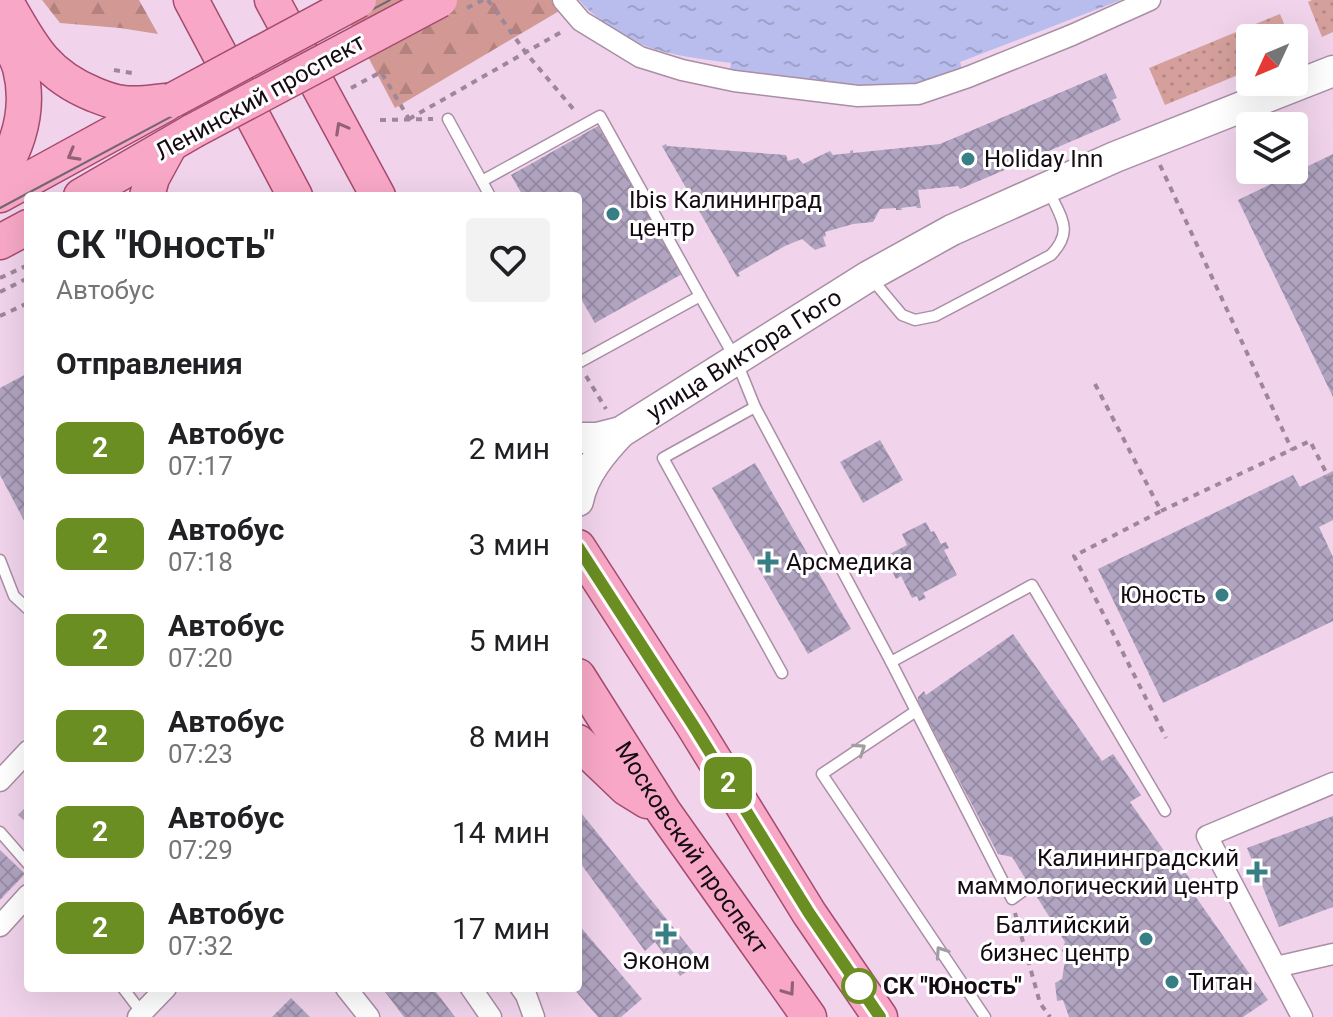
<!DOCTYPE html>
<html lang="ru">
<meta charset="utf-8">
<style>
:root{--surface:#fff;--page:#f2f2f2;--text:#202124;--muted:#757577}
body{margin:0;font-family:Roboto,sans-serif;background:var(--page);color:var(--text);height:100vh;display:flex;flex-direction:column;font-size:30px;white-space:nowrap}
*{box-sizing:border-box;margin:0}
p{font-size:26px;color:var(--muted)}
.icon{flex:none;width:44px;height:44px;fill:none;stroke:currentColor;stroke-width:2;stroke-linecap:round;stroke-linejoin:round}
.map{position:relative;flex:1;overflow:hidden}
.drawer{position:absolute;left:24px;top:192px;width:558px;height:800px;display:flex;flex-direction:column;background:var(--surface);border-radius:8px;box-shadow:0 8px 32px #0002}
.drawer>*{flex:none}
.badge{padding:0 16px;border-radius:12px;font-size:28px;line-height:52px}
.needle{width:52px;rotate:226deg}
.controls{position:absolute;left:1236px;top:24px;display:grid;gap:16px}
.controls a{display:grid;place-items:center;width:72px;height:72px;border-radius:8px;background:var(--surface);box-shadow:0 8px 32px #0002;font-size:40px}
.map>.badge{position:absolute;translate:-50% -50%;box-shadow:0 0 0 4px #fff}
h2{padding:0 32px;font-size:30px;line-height:72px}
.round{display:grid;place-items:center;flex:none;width:84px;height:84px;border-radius:8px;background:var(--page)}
.overview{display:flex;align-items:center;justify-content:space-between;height:136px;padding:0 32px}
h1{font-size:38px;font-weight:600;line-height:60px}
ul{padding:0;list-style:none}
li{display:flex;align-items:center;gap:24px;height:96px;padding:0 32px}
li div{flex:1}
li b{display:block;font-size:30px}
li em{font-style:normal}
li .badge{min-width:88px;font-weight:700;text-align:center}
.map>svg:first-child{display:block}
.grass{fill:url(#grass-dots)}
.forest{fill:url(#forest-firs)}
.water{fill:url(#water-ripples)}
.building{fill:url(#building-cross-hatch)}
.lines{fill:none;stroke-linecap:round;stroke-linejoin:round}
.lane-casing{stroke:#a98ea4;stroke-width:13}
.street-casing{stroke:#a98ea4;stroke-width:23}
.secondary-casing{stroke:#a98ea4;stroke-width:33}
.primary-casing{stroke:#a54b6f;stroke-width:37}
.path{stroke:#9d8799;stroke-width:4;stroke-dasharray:6 6;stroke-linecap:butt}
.lane{stroke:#fff;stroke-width:10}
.street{stroke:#fff;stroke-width:20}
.secondary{stroke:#fff;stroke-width:30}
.primary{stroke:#f8a8c6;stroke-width:34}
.tram{stroke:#776574;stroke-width:2}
.primary-bridge-casing{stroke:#a54b6f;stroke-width:37;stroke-linecap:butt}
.path-bridge{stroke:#9d8799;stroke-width:4;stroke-dasharray:6 6;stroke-linecap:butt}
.primary-bridge{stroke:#f8a8c6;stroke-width:34}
.oneway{stroke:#926175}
.oneway2{stroke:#a19da1}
.line-casing{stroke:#fff;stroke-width:18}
.line{stroke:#6b8e23;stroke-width:12}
.poi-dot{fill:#377f85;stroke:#fff;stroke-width:3}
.stop-dot{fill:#fff;stroke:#6b8e23;stroke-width:4}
.labels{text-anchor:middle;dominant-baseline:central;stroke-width:6;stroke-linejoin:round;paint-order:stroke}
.street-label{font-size:24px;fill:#150b13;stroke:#fff}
.poi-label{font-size:24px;fill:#150b13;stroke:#fff;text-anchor:start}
.stop-label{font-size:24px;font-weight:bold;fill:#150b13;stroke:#fff;text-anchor:start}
</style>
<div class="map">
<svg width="1333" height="1017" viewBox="0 0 1333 1017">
<defs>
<pattern id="grass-dots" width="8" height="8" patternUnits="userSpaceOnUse" patternTransform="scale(2)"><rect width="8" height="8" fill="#d5a09b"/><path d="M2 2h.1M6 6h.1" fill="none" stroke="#b68885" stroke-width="1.8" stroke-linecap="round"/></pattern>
<pattern id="forest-firs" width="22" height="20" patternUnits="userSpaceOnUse" patternTransform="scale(2)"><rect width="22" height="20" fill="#d29994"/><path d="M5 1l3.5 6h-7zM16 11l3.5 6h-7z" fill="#b3827f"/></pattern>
<pattern id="water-ripples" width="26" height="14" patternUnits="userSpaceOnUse" patternTransform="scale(2)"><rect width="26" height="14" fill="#b8bded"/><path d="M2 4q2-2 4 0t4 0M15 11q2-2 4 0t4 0" fill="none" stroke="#9da1ca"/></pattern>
<pattern id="building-cross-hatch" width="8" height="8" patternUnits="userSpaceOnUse" patternTransform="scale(2)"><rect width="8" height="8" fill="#b1a4c1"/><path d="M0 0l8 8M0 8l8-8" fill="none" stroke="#978ca5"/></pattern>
</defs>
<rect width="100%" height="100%" fill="#f1d4ec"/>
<g class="grass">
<path d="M1312 0H1333V32L1322 37 1308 2Z"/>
<path d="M1280 14 1290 38H1250V70L1165 105 1149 68Z"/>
</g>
<g class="forest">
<path d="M42 0H139L158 34 120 28 60 23Z"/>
<path d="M338 0H559L566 7 395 108Z"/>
</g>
<path class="water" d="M579 0H1121L960 62 962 69 912 84 852 86 730 70 731 63C710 60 689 58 669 53 636 46 601 25 579 0Z"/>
<g class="building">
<path d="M1106 73 1117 98 1112 100 1121 120 960 189 958 186 918 190 921 208H917L916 206 901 208 902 210H896V208L880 209 873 222 853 224 825 232 826 236 823 237 826 246 815 250 802 239 785 246 738 273 740 276 737 277 662 146 666 144 667 146 786 155 788 161 798 158 803 164 830 151 833 155 850 153V151L853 150V153L940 144Z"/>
<path d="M598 126 682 274 595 323 578 294V196H523L511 175Z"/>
<path d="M1333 154V397L1238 200Z"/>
<path d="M28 373V528L0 475V388Z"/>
<path d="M880 440 903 480 863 503 840 462Z"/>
<path d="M755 463 851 629 808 654 712 488Z"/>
<path d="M1333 471V520L1319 527 1333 557V621L1163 703 1098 569 1293 475 1300 487Z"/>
<path d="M926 522 931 532 934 531 941 544 946 542 949 548 944 550 957 575 923 593 926 598 919 601 917 596 912 598 901 576 896 579 893 573 898 570 890 554 907 545 902 534Z"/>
<path d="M1013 634 1102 761 1113 754 1141 795 1130 802 1181 875 1185 872 1198 890 1193 893 1268 1000 1243 1017H1069L1063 1000 1057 1001 1055 983 1062 979 1066 955 1062 951 1065 942 1012 857 998 854 918 702V697L924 691 926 695Z"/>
<path d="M28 805V824L18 815Z"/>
<path d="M578 809 701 962 680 976 655 942 645 951 578 860Z"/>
<path d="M1333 816V907L1279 927 1247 848Z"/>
<path d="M0 850 25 874 0 900Z"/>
<path d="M578 924 642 999 621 1017H598L573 988H578Z"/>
<path d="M382 988H433L455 1017H404Z"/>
<path d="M291 998 310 1017H272Z"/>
</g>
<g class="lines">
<g class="lane-casing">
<g id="lane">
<path d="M448 119 490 196"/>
<path d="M482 181 600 116 700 296"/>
<path d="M871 278 902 315 915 320 935 316 1051 255C1075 230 1060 217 1048 189"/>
<path d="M578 363 700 296 736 360 755 407 891 662 1032 585 1165 811"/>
<path d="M755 407 663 458 782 673"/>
<path d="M0 560 14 596 28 609"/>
<path d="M891 662 916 711 822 774 985 1017"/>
<path d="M916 711 1012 899 1031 885"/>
<path d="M0 832 28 864"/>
<path d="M123 988 142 1013"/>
</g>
</g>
<g class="street-casing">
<g id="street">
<path d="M563 0 581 21 640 57 682 70 734 81 858 96 918 94 968 77 1072 35 1150 0"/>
<path d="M0 781 28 751"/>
<path d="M0 926 28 895"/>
<path d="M1276 967 1333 954"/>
<path d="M346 988 369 1017"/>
<path d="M471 988 491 1017"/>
<path d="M521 988 526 995 534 1017"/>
<path d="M138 1017 166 988"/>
<path d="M1302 1017 1207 836 1333 783"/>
</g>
</g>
<g class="secondary-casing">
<g id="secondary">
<path d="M578 438H597L621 432"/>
<path id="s1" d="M578 501C583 474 603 451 621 432L869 276 952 230 1115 157 1333 71"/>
</g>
</g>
<g class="primary-casing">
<g id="primary">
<path d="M5 0C30 44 44 74 93 94 103 98 112 102 123 103 139 105 157 102 173 100"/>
<path d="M191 0 295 196"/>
<path d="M272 0 378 196"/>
<path d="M0 175C20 142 30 106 20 68 16 54 7 41 0 29"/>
<path d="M0 195 166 104"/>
<path d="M81 196 193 131"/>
<path d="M147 196 152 178 170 145"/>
<path d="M0 242 28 227"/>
<path d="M578 547 693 725 809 913 880 1017"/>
<path id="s2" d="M578 676 664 812 809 1017"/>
<path d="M578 742 626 788 647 801"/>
</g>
</g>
<g class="path">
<path d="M488 0 526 53 575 111"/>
<path d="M114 70 137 74"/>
<path d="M351 88 381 72 409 119"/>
<path d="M409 119 563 31"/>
<path d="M380 120 433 119"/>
<path d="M1160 165 1292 450"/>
<path d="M0 278 28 265"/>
<path d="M0 292 28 278"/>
<path d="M0 316 28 303"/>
<path d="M586 376 606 409"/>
<path d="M1095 384 1161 511 1074 556 1166 738"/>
<path d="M1161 511 1310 441 1333 486"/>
<path d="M1015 913 1040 1003 1050 1017"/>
</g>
<use href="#lane" class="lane"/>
<use href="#street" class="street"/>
<use href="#secondary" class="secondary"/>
<use href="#primary" class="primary"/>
<path class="tram" d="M0 208 390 0"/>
<g class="primary-bridge-casing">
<g id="primary-bridge">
<path d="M173 100 359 0"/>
<path d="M193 131 440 0"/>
</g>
</g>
<path class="path-bridge" d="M467 8 483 0"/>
<use href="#primary-bridge" class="primary-bridge"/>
</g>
<defs><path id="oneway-chevron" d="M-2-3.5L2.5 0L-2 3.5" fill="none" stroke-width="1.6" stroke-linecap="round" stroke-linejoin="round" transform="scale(2)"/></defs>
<g class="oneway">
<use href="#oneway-chevron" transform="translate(341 128) rotate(-119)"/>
<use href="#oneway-chevron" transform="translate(73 155) rotate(151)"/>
<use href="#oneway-chevron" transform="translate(789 990) rotate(55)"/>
</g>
<g class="oneway2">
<use href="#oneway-chevron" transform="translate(860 749) rotate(-34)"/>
<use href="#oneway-chevron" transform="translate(941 952) rotate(-124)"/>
</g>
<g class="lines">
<g class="line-casing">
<path id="line" d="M578 547 693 725 809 913 880 1017"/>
</g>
<use href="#line" class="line"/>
</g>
<g class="poi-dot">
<circle cx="968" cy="159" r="8"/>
<circle cx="613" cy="214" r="8"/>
<path d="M764 550h8v8h8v8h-8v8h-8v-8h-8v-8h8z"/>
<circle cx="1222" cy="595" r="8"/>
<path d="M1253 860h8v8h8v8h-8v8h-8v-8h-8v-8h8z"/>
<path d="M662 922h8v8h8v8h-8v8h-8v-8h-8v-8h8z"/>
<circle cx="1146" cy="939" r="8"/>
<circle cx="1172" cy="982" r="8"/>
</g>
<circle class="stop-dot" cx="859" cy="986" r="16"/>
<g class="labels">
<g class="street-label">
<text transform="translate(260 97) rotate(-29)">Ленинский проспект</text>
<text stroke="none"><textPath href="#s1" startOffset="228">улица Виктора Гюго</textPath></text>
<text stroke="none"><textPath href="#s2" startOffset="206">Московский проспект</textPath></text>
</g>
<g class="poi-label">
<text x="984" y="159">Holiday Inn</text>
<text x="629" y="200">Ibis Калининград<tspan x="629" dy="28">центр</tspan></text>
<text x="786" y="562">Арсмедика</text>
<text x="1206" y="595" text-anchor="end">Юность</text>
<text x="1239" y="858" text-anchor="end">Калининградский<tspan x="1239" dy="28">маммологический центр</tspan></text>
<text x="1130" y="925" text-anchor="end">Балтийский<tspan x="1130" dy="28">бизнес центр</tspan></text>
<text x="666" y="961" text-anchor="middle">Эконом</text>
<text x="1188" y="982">Титан</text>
</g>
<g class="stop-label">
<text x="883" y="986">СК "Юность"</text>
</g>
</g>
</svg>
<div class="controls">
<a><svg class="needle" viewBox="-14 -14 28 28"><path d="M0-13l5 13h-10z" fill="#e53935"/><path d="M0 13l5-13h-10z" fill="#757577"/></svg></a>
<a><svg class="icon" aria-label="layers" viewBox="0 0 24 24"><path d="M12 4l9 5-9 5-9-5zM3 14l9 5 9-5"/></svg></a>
</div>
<b class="badge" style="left:728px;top:783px;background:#6b8e23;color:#fff">2</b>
<section class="drawer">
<div class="overview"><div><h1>СК &quot;Юность&quot;</h1><p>Автобус</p></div><a class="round"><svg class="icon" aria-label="heart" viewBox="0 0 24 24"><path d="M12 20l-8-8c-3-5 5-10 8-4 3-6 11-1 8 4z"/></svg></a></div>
<h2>Отправления</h2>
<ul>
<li><span class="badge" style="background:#6b8e23;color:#fff">2</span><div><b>Автобус</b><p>07:17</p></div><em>2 мин</em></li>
<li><span class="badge" style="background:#6b8e23;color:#fff">2</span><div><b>Автобус</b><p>07:18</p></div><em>3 мин</em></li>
<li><span class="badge" style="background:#6b8e23;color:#fff">2</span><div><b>Автобус</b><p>07:20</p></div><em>5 мин</em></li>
<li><span class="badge" style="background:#6b8e23;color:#fff">2</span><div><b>Автобус</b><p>07:23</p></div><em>8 мин</em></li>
<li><span class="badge" style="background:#6b8e23;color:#fff">2</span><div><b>Автобус</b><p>07:29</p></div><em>14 мин</em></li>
<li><span class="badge" style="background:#6b8e23;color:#fff">2</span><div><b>Автобус</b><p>07:32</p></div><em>17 мин</em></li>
</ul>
</section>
</div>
